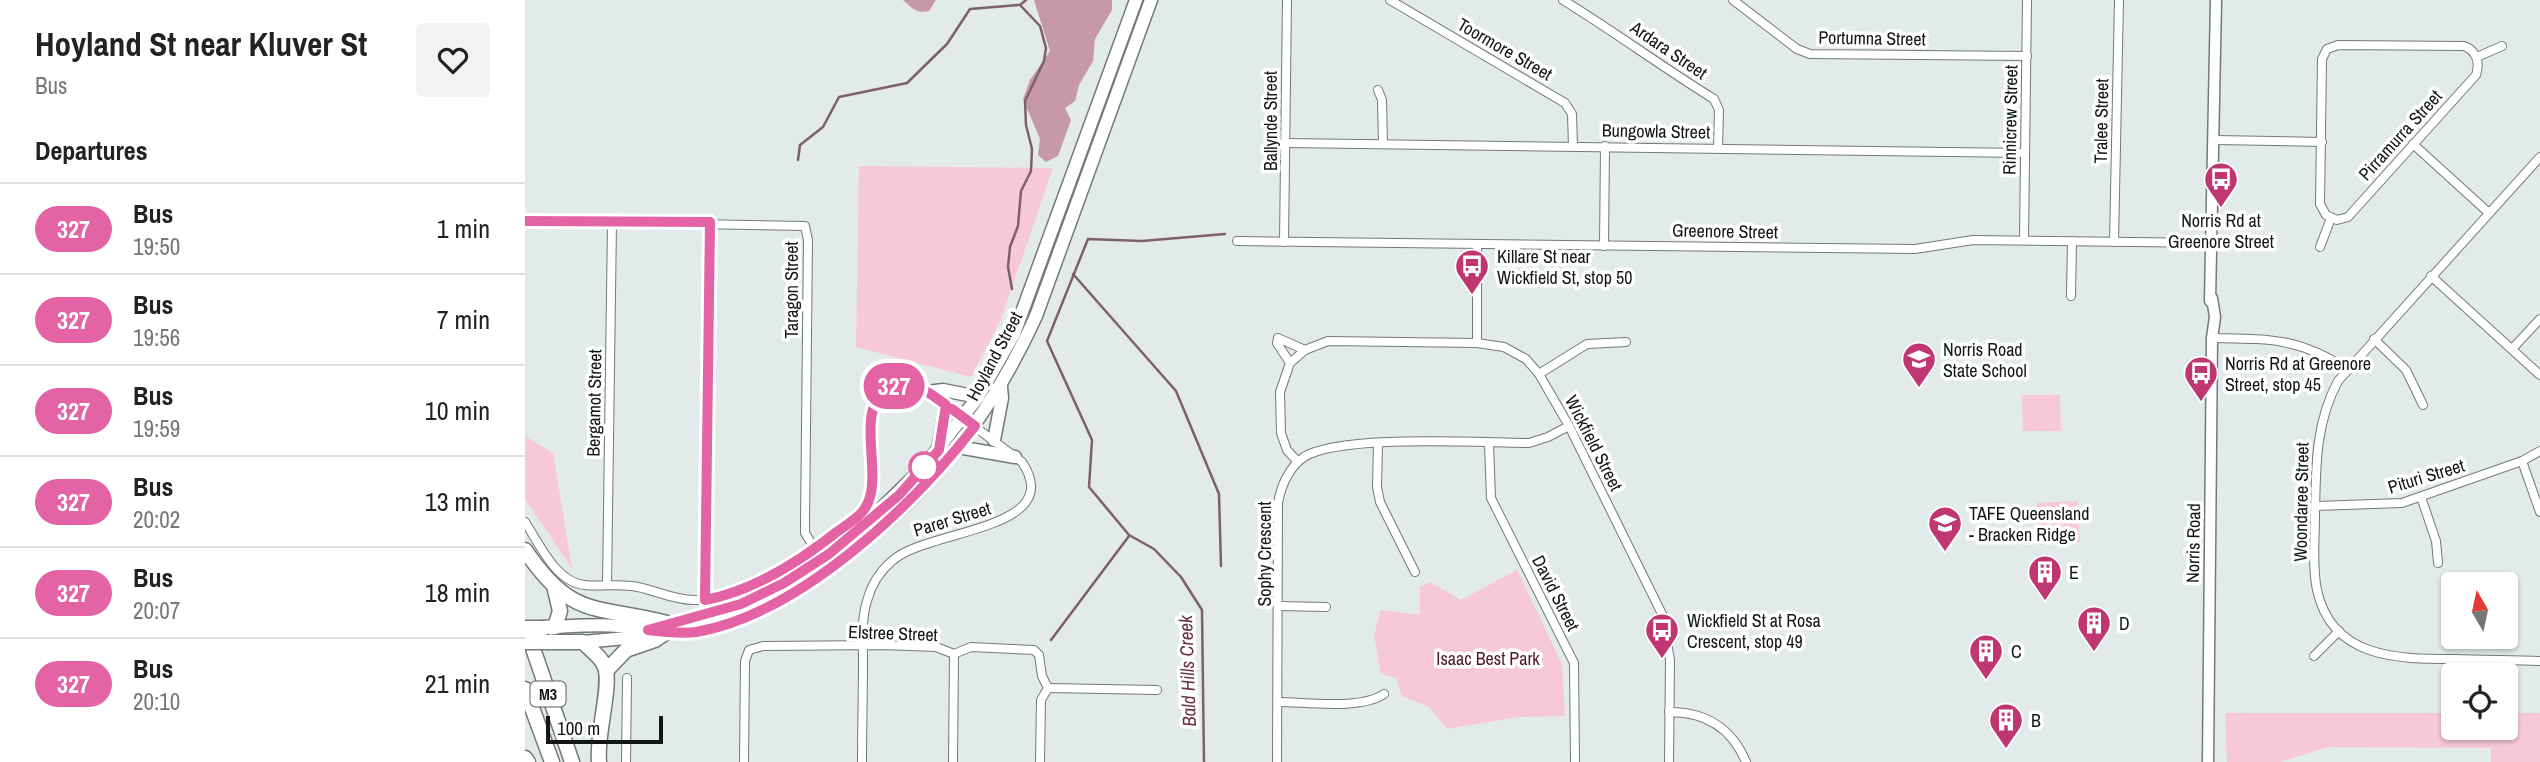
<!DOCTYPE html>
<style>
:root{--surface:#fff;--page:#f2f2f2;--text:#222;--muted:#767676;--line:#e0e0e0}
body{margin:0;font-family:"Archivo Narrow",sans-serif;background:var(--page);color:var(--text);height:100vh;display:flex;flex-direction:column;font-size:26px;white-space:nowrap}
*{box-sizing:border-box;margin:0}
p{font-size:23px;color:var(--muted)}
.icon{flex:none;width:38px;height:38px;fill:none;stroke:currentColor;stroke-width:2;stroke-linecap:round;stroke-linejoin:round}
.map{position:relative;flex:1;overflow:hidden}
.panel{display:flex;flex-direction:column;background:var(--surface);width:525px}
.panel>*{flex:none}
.badge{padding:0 14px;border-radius:23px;font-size:24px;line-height:46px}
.needle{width:46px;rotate:351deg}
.buttons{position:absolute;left:1916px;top:572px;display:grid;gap:14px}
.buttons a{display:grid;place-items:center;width:77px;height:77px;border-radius:7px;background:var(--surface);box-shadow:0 2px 5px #0004;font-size:35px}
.scale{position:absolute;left:21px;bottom:18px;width:117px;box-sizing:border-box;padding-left:7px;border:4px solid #141616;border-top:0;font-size:19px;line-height:24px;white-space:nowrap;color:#141616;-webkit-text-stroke:5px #fff;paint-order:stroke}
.map>.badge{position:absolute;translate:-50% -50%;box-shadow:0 0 0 4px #fff}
h2{padding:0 35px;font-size:26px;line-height:63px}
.round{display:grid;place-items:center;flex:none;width:74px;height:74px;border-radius:7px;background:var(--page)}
.headline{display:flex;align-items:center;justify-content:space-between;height:119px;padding:0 35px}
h1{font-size:33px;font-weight:700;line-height:52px}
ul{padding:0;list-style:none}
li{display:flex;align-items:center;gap:21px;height:91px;padding:0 35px;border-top:2px solid var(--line)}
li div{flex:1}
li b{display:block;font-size:26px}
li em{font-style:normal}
li .badge{min-width:77px;font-weight:700;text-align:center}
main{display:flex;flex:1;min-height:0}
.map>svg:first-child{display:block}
.green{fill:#f7c9d7}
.forest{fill:#c798a6}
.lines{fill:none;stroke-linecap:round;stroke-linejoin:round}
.stream{stroke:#7e6069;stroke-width:2.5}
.street-casing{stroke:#737979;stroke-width:10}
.secondary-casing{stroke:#737979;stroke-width:13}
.primary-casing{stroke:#737979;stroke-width:15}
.highway-casing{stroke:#737979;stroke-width:17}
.street{stroke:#fff;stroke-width:8}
.secondary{stroke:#fff;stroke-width:10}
.primary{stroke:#fff;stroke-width:12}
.highway{stroke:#fff;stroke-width:14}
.highway-bridge-casing{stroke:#737979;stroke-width:17;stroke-linecap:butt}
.highway-bridge{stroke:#fff;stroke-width:14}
.line-casing{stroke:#fff;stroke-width:16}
.line{stroke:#e463a4;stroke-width:10}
.stop-dot{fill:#fff;stroke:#e463a4;stroke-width:3.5}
.labels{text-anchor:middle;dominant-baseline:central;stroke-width:7;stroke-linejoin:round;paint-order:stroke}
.shield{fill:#fff;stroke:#5a5c5c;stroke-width:2}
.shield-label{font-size:16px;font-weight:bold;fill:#141616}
.street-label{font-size:18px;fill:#141616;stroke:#fff}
.poi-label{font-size:18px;fill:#141616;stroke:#fff;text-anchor:start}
.park-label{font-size:18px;fill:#4f162d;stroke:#fff}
.water-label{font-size:19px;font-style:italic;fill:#6d3147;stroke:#fff}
</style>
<main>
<section class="panel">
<div class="headline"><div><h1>Hoyland St near Kluver St</h1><p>Bus</p></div><a class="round"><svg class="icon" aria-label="heart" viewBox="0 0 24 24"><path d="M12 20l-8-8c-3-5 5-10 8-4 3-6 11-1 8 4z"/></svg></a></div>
<h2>Departures</h2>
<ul>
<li><span class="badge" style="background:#e463a4;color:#fff">327</span><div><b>Bus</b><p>19:50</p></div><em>1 min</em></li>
<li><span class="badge" style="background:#e463a4;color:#fff">327</span><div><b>Bus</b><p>19:56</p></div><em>7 min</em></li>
<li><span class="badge" style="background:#e463a4;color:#fff">327</span><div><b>Bus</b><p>19:59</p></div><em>10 min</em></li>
<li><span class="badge" style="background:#e463a4;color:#fff">327</span><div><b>Bus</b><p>20:02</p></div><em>13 min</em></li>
<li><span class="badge" style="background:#e463a4;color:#fff">327</span><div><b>Bus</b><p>20:07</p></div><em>18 min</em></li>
<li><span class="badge" style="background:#e463a4;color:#fff">327</span><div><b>Bus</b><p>20:10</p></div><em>21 min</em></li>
</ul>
</section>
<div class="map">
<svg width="2015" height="762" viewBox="0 0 2015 762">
<rect width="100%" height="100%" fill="#e2eaea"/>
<g class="green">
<path d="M334 166 528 168 476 319 446 377 331 347Z"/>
<path d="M1497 395H1535L1536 431H1498Z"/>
<path d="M0 436 28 453 47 568 0 499Z"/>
<path d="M1552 501 1555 542 1515 545 1512 503Z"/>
<path d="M992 570 1037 664 1040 716 993 717 922 729 904 707 877 696 871 678 856 674 849 635 856 610 895 615V587L905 582 936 600Z"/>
<path d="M1700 713H1928V728H1981V713H2015V762H1966V748L1803 747 1755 762H1702Z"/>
</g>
<g class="forest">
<path d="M378 0H411L404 11C391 14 387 8 378 0Z"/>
<path d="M509 0H587V10L570 39 568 61 554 85 550 101 540 108 546 120 533 156 521 162 513 155 515 139 498 99 505 80 525 51Z"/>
</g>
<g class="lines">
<g class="stream">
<path d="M273 160 275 145 298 127 314 97 382 83 422 44 445 9 494 5"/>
<path d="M548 274 651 391 694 494 696 566"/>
<path d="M487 289 483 267 485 247 493 226 496 191 506 171 507 149 501 125 500 101 519 61 521 48 515 26 495 5 501 0"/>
<path d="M526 640 604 536"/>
<path d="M679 762 677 610 656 577 629 549 604 535 564 487 567 440 522 341 563 239 617 241 700 234"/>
</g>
<g class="street-casing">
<g id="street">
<path d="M865 0 1040 103 1047 114 1048 146"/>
<path d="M1038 0C1090 32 1137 67 1189 99L1194 110 1193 148"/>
<path d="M1208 0 1272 49 1285 54 1502 56"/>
<path d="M1813 45 1939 46C1952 51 1955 63 1951 75L1823 217 1812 220 1801 215 1795 204 1797 59 1802 49Z"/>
<path d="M1952 57 1977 46"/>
<path d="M853 90 857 100 858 144"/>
<path d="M1690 140 1797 142"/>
<path d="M761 143 1500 153"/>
<path d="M1888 144 1964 213"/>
<path d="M2015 157 1813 381C1790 424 1791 467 1790 515 1790 539 1787 566 1792 590 1807 659 1873 659 1930 659 1958 660 1987 660 2015 661"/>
<path d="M0 221 280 226 283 240 280 523V533L290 549"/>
<path d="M1499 240 1502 0"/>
<path d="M712 241 1390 249 1448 240 1688 243"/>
<path d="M759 242 762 0"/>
<path d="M1589 242 1594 0"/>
<path d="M1079 246 1080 146"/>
<path d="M1795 247 1806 218"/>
<path d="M1906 276 2015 375"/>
<path d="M1546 296 1547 241"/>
<path d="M1687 338C1743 339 1772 337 1822 369"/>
<path d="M1849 339 1881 370 1898 405"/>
<path d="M952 343V245"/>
<path d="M1987 349 2015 319"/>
<path d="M765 363 752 343 753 338 780 350"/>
<path d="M1014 374 1062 344 1101 342"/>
<path d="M853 443 852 487 855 502 890 572"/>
<path d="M964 443 966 498 1049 663 1050 762"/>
<path d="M1997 461 2015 512"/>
<path d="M773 462 762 450 756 433 755 392 765 363 780 350 803 341 952 343 979 347 1001 359 1014 374 1044 426 1137 614 1145 660 1144 762"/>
<path d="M1896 497 1911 541 1913 563"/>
<path d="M1791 506 1877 503 1997 461 2015 451"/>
<path d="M0 522C14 543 31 583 60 585 77 587 95 583 113 587 132 591 149 600 169 600 224 601 286 552 327 519 336 513 343 506 346 495 354 464 329 402 368 387 381 381 392 384 403 392L497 462C543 531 401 529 367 561 355 571 346 586 342 601 336 620 338 640 338 660 338 694 337 728 337 762"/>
<path d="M82 585 87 222"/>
<path d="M180 600 185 222"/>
<path d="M754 606 801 607"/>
<path d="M1789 656 1814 631"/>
<path d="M523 688 632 690"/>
<path d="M753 702C782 702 836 710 859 694"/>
<path d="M1144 712C1180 712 1207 728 1221 762"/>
<path d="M101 762 102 678"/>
<path d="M219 762 220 661 224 650 238 646 358 645 411 647 429 654 446 647 509 650 514 655 517 676 523 688 516 700 515 762"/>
<path d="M428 762 429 654"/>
<path d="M752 762 753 503C756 486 764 467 779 457 816 434 956 443 1004 443L1023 437 1044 426"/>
</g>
</g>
<g class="secondary-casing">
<g id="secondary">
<path d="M1685 301 1691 0"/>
<path d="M1683 762 1687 338 1690 317 1687 298"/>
</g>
</g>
<g class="primary-casing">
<g id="primary">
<path d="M403 392 418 390 453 397"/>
<path d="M469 440 477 398 476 387"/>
<path d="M433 447 490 457"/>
<path d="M413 450 421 405"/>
<path d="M30 627C51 626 72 624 94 626 120 628 146 636 173 631 208 625 243 605 274 587 382 522 460 429 511 316L626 0"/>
<path d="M58 642 101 638 203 608 241 593 291 563 332 532 398 468 453 397 489 334 611 0"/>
</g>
</g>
<g class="highway-casing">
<g id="highway">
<path d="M0 550C47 620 72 605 142 623"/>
<path d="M19 628 30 627 35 611 29 586"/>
<path d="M2 631 47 762"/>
<path d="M24 642H58C65 650 76 656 80 667 87 685 71 735 74 762"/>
<path d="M81 671 101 650 130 640 142 632"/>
<path d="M0 689 27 762"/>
<path d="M0 758 3 762"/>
</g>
</g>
<use href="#street" class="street"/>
<use href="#secondary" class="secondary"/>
<use href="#primary" class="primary"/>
<use href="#highway" class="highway"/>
<g class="highway-bridge-casing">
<g id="highway-bridge">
<path d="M0 628H19"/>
<path d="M0 642H24"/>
</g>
</g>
<use href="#highway-bridge" class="highway-bridge"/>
</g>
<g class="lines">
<g class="line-casing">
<path id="line" d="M0 221 185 222 180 600C229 591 274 562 313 531 321 525 332 519 338 511 363 481 326 411 363 389 385 376 403 392 421 405L414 450 374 495 304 554 259 583 216 604 123 630C139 632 155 634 171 632 275 614 388 506 450 426L427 409"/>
</g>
<use href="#line" class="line"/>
</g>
<defs>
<g id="bus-pin" transform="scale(1.75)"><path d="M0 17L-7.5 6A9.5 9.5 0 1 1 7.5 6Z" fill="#bf3671" stroke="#fff"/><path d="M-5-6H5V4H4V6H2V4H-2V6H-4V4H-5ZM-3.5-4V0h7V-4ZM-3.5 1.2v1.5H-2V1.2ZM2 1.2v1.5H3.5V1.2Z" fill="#fff"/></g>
<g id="school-pin" transform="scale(1.75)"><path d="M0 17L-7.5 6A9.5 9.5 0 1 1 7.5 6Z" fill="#bf3671" stroke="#fff"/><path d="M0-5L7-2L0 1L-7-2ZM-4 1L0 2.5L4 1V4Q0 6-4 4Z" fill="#fff"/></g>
<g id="university-pin" transform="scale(1.75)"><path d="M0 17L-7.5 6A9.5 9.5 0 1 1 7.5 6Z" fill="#bf3671" stroke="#fff"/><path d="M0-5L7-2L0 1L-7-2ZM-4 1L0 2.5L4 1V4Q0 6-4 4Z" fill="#fff"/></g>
<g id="building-pin" transform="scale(1.75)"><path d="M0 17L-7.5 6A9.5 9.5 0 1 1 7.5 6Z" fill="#bf3671" stroke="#fff"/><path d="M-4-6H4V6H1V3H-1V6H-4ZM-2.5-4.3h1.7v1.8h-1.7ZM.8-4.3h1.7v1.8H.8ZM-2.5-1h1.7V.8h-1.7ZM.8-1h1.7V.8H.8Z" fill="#fff"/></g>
</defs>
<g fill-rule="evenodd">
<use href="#bus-pin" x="1696" y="179"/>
<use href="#bus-pin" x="947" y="266"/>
<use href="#school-pin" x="1394" y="359"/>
<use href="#bus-pin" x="1676" y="373"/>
<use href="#university-pin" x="1420" y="523"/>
<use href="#building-pin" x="1520" y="572"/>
<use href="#building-pin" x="1569" y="623"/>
<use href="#bus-pin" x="1137" y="630"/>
<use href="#building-pin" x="1461" y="651"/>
<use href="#building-pin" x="1481" y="720"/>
</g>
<circle class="stop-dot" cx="399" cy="467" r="14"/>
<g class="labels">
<rect class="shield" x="5.5" y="681.5" width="35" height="25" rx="5"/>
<g class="shield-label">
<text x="23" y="694">M3</text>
</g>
<g class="street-label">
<text transform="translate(1347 38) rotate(1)">Portumna Street</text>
<text transform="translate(980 49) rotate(30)">Toormore Street</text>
<text transform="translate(1144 50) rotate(34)">Ardara Street</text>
<text transform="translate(1485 120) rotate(-89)">Rinnicrew Street</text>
<text transform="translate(745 121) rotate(-90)">Ballynde Street</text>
<text transform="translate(1576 121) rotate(-89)">Tralee Street</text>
<text transform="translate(1131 131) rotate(1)">Bungowla Street</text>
<text transform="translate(1875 135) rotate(-48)">Pirramurra Street</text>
<text transform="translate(1200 231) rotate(1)">Greenore Street</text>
<text transform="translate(266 290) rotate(-90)">Taragon Street</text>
<text transform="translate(469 356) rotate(-62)">Hoyland Street</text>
<text transform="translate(69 403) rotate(-89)">Bergamot Street</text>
<text transform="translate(1069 443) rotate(63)">Wickfield Street</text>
<text transform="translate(1901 476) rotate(-17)">Pituri Street</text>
<text transform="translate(1776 502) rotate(-89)">Woondaree Street</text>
<text transform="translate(427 519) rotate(-17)">Parer Street</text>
<text transform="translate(1668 543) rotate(-89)">Norris Road</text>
<text transform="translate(739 554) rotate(-90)">Sophy Crescent</text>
<text transform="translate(1031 593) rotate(63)">David Street</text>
<text transform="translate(368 633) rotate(2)">Elstree Street</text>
</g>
<g class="poi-label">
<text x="1696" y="220" text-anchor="middle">Norris Rd at<tspan x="1696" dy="21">Greenore Street</tspan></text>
<text x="972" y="256">Killare St near<tspan x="972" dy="21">Wickfield St, stop 50</tspan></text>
<text x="1418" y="349">Norris Road<tspan x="1418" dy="21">State School</tspan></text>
<text x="1700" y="363">Norris Rd at Greenore<tspan x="1700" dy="21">Street, stop 45</tspan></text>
<text x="1444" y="513">TAFE Queensland<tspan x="1444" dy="21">- Bracken Ridge</tspan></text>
<text x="1544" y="572">E</text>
<text x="1162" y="620">Wickfield St at Rosa<tspan x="1162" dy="21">Crescent, stop 49</tspan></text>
<text x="1594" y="623">D</text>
<text x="1486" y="651">C</text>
<text x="1506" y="720">B</text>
</g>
<g class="park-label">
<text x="963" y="658">Isaac Best Park</text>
</g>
<g class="water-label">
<text transform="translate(662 671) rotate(-92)">Bald Hills Creek</text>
</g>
</g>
</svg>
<div class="buttons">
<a><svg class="needle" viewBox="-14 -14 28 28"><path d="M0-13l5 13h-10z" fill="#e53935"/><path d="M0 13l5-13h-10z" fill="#767676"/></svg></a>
<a><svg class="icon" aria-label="locate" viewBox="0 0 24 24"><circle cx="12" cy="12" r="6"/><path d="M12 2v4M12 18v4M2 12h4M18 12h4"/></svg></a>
</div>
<div class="scale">100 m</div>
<b class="badge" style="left:369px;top:386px;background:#e463a4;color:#fff">327</b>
</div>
</main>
